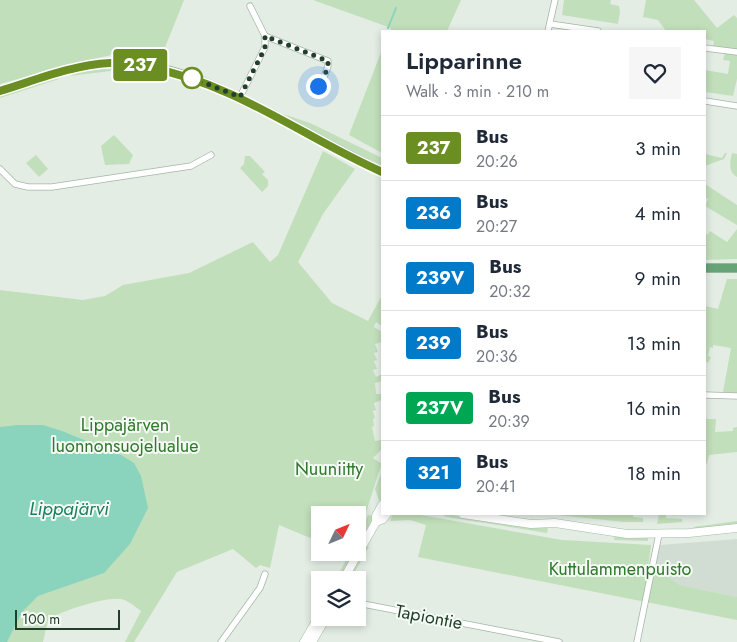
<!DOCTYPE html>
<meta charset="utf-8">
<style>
:root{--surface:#fff;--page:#f6f6f7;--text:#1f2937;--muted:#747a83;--line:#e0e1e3}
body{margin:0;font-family:Jost,sans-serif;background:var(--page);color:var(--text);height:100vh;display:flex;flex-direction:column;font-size:19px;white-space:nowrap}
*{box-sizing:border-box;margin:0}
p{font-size:16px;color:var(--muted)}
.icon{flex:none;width:28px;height:28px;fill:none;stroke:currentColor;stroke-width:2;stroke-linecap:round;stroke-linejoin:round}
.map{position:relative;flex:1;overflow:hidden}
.side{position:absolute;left:381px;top:30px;width:325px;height:485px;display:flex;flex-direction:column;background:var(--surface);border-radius:0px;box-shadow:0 2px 8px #0003}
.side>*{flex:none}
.badge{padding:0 10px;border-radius:4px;font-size:18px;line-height:32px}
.needle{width:32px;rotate:47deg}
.buttons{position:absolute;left:311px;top:506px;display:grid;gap:10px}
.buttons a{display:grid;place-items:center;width:55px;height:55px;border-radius:0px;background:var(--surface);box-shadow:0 2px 8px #0003;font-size:25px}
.scale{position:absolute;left:15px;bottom:12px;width:105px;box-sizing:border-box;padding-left:5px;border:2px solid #223f2a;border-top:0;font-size:14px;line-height:18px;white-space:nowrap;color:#223f2a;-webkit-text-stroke:4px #f4faf4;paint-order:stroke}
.you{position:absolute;width:25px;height:25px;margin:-12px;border:4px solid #fff;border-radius:50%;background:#1a73e8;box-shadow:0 0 0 8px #1a73e833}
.map>.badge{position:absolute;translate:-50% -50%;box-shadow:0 0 0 2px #fff}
.round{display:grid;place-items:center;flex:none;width:52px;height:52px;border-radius:0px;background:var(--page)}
.overview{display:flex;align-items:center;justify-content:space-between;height:85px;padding:0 25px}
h1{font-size:24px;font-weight:600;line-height:38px}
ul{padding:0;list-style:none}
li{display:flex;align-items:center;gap:15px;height:65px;padding:0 25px;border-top:1px solid var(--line)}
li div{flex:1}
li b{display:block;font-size:19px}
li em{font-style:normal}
li .badge{min-width:55px;font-weight:700;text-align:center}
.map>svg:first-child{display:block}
.built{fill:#d1ddd2}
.green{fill:#c2dfbb}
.water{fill:#8ad4bd}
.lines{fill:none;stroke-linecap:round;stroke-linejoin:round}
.stream{stroke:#8ad4bd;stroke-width:2}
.street-casing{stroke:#a5b5a8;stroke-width:7}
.secondary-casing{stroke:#a4bca9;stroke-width:9}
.primary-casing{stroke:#c1c9c3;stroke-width:10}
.street{stroke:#fff;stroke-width:5.5}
.secondary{stroke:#fff;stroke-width:8}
.primary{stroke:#66a478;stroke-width:9}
.line-casing{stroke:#fff;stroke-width:11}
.line{stroke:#6b8e23;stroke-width:8}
.walk{stroke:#223f2a;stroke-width:5;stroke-dasharray:0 9}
.stop-dot{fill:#fff;stroke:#6b8e23;stroke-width:2.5}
.labels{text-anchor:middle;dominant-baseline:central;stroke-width:4;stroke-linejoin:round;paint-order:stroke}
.park-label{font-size:18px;fill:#30782b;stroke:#f4faf4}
.street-label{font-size:18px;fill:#223f2a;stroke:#f4faf4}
.water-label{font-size:19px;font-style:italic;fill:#1a7e61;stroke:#f4faf4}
</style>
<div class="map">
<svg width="737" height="642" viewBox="0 0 737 642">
<rect width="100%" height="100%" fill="#e3ede4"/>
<path class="built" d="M737 539V597L678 585 656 568 660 545Z"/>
<g class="green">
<path d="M0 0H184L162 55 140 50 125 52 67 65 0 84Z"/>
<path d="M313 0H461L447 31H390L391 28Z"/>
<path d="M564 0H611L610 4 619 6 620 12 618 24 562 15Z"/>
<path d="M646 0H694L717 28 734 15 737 18V49L713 47 714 41 705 39V31H666L658 20 643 17Z"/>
<path d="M382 50V153L349 135Z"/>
<path d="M725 52 737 54V79L733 96 705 92V70L728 74 730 61 723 60Z"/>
<path d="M111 68 140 70 159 74 156 78 111 71 70 76 79 72Z"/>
<path d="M57 77 59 79 0 98V94Z"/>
<path d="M277 112 310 123 382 158V166Z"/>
<path d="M114 135 133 155 129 164 105 165 101 146Z"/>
<path d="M323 151 355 169 323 214 298 262 332 303 368 321 382 295V326L376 322 374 327 382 332V342L375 344 378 352 374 353 377 360 374 361 377 369 373 370 376 377 382 374V381L375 383 376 394H382V400L374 403 376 410 373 411 375 418 373 419 374 426 372 427 375 441 382 440V449L373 458 382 464C373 486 369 510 358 531V515H320V542L279 525 270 568 260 565 256 568 233 549 177 572 134 642H125L141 611C134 606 128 600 120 599 104 597 61 611 48 620L43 642H0V290L83 300 105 296 123 285 189 273 253 242 270 262 278 255Z"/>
<path d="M725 153H727L724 159 705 166V154L722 158Z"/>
<path d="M732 153 737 154V177C728 172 730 162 732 153Z"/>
<path d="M36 155 48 169 39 177 26 163Z"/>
<path d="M245 156H250L265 172 262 174 268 180V186L262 192 240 168 244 164Z"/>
<path d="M705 184 737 205V225L705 206 708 199 705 197Z"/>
<path d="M737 229V259L705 260V234L707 235 710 231 727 242Z"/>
<path d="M727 279H737V393L723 392 731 348 713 345V348L710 347 708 356 711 357 708 363 705 361V306L718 309Z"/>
<path d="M705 419H716L715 432 733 431V428L737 427V452L709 455 707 464 705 463Z"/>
<path d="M382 471V499L380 503 375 489Z"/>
<path d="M393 514H415L562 540 651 545 648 568H656L679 585 737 597V620L418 557 426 525 410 520 390 521Z"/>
<path d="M445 514 531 527H548L547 533 453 518 444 516Z"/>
<path d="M548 514H633V517L643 518V522H624Z"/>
<path d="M659 514H666V518L682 519V522L657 524Z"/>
<path d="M368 515 374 516 358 546V539Z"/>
<path d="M737 521V524L694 529 693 527Z"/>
<path d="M615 535 648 538V541L614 540Z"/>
<path d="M366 546 369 547 350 580H347Z"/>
<path d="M350 553H354L338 580H335Z"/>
</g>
<path class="water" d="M18 425H43L62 431 121 455 134 463 141 476 148 508 130 544 104 573 38 596 22 612 7 642H0V427Z"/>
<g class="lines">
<path class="stream" d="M388 28 396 8"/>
<g class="street-casing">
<g id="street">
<path d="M250 6 265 36 328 61V66L321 86H319"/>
<path d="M550 24 598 31"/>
<path d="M548 31 555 0"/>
<path d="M705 48 737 52"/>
<path d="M240 97 265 47V36"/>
<path d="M705 101 737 106"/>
<path d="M0 169 15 184 28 187H52L191 166 211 155"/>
<path d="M705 395 737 396"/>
<path d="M358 603 559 642"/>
<path d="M221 642 260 588 265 574"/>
<path d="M637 642 659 534"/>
</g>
</g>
<g class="secondary-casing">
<g id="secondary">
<path d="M463 514 531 524 555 523 627 534 689 533 737 528"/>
<path d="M376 522 383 519 387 514"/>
<path d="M343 580 376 522V516L382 505"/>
<path d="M304 642 320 614"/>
<path d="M312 642 326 618"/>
</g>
</g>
<g class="primary-casing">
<g id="primary">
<path d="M0 91C36 80 72 65 110 63 177 59 258 107 315 137 337 149 360 160 382 172"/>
<path d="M705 268H737"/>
</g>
</g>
<use href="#street" class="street"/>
<use href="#secondary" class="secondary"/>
<use href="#primary" class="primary"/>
</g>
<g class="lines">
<g class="line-casing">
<path id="line" d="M0 91C36 80 72 65 110 63 124 62 138 65 151 68 236 84 305 138 382 172"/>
</g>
<use href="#line" class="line"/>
<path class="walk" d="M192 78 240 97 265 48V36L328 61V66L321 86H318"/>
</g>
<circle class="stop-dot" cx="192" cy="78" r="10"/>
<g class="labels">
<g class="park-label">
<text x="125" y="425">Lippajärven<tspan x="125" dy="21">luonnonsuojelualue</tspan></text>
<text x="329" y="469">Nuuniitty</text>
<text x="620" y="569">Kuttulammenpuisto</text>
</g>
<g class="street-label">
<text transform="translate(429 617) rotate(11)">Tapiontie</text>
</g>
<g class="water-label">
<text x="69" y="508">Lippajärvi</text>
</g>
</g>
</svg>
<div class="buttons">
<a><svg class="needle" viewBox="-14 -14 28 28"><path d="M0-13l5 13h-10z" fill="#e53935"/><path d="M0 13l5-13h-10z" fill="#747a83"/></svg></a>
<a><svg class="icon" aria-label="layers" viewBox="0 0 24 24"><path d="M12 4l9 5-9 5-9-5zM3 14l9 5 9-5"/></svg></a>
</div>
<div class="scale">100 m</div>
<div class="you" style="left:318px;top:86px"></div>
<b class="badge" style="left:140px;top:65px;background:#6b8e23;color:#fff">237</b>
<section class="side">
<div class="overview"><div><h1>Lipparinne</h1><p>Walk · 3 min · 210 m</p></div><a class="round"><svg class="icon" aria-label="heart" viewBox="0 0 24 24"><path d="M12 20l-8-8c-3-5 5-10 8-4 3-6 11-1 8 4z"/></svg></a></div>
<ul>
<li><span class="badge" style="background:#6b8e23;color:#fff">237</span><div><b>Bus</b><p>20:26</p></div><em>3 min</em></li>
<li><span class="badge" style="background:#007ac9;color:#fff">236</span><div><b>Bus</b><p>20:27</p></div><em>4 min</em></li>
<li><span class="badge" style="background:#007ac9;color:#fff">239V</span><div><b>Bus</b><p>20:32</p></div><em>9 min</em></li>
<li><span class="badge" style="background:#007ac9;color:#fff">239</span><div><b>Bus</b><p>20:36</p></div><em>13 min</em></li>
<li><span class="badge" style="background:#00a651;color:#fff">237V</span><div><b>Bus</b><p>20:39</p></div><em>16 min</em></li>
<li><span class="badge" style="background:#007ac9;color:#fff">321</span><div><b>Bus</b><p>20:41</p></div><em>18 min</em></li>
</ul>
</section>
</div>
